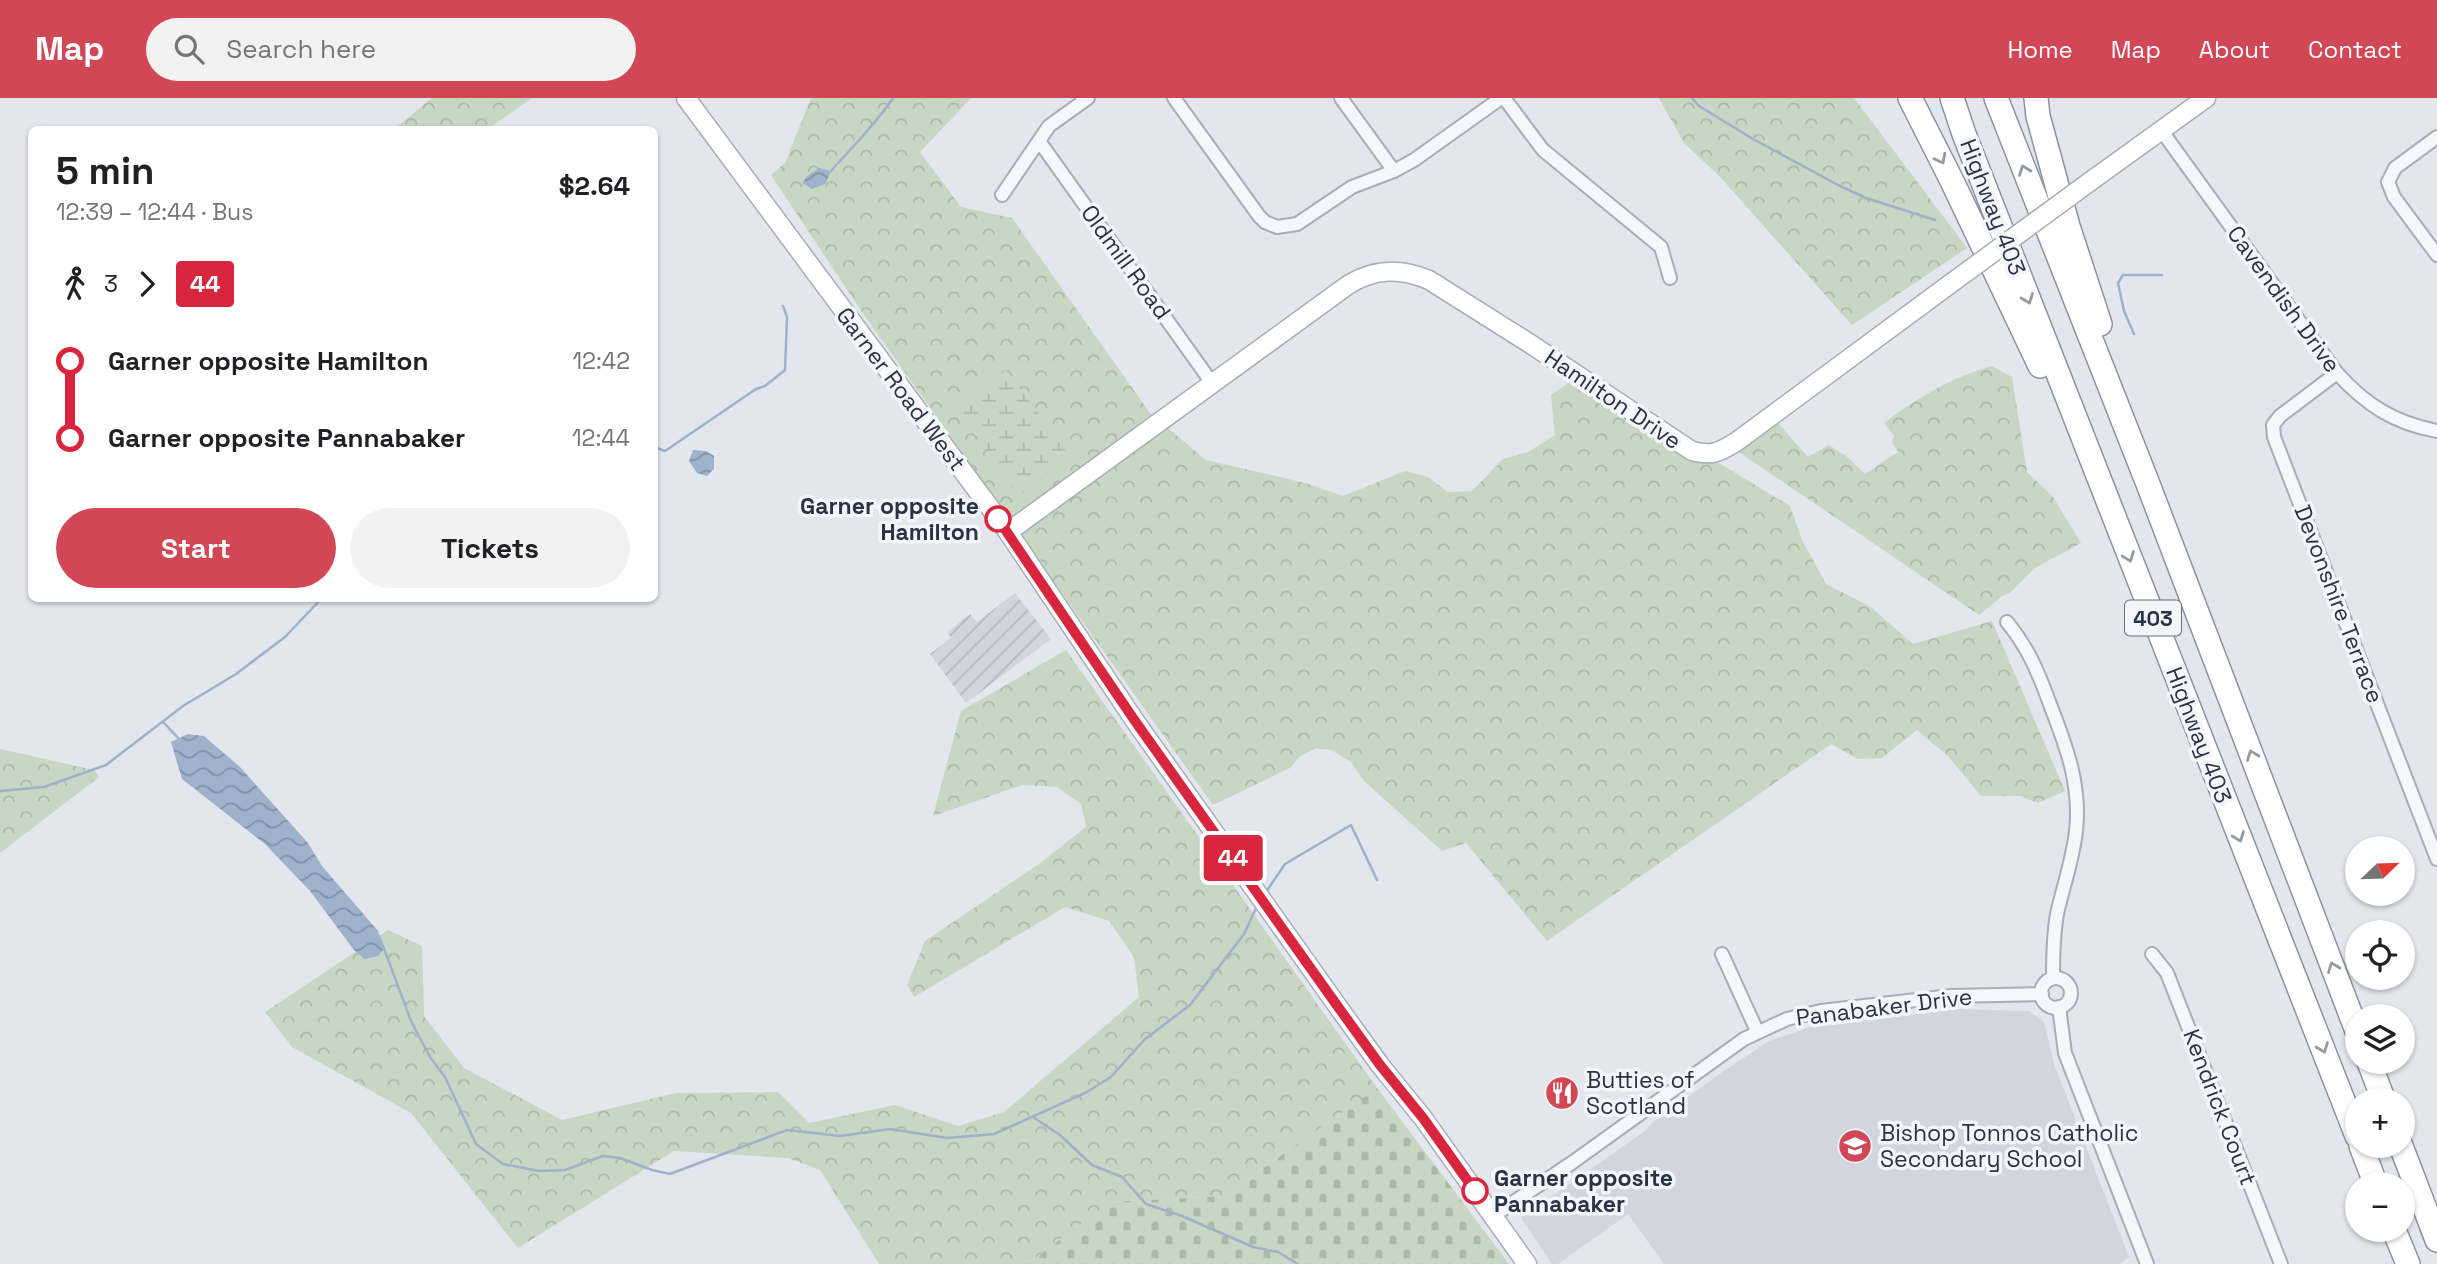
<!DOCTYPE html>
<meta charset="utf-8">
<style>
:root{--surface:#fff;--page:#f2f2f2;--text:#202124;--muted:#757577;--accent:#d24756}
body{margin:0;font-family:"Space Grotesk",sans-serif;background:var(--page);color:var(--text);height:100vh;display:flex;flex-direction:column;font-size:26px;white-space:nowrap}
*{box-sizing:border-box;margin:0}
p{font-size:23px;color:var(--muted)}
.icon{flex:none;width:38px;height:38px;fill:none;stroke:currentColor;stroke-width:2;stroke-linecap:round;stroke-linejoin:round}
.map{position:relative;flex:1;overflow:hidden}
.panel{position:absolute;left:28px;top:28px;width:630px;height:476px;display:flex;flex-direction:column;background:var(--surface);border-radius:10px;box-shadow:0 2px 5px #0004}
.panel>*{flex:none}
.badge{padding:0 14px;border-radius:5px;font-size:24px;line-height:46px}
.needle{width:46px;rotate:67deg}
.controls{position:absolute;left:2345px;top:738px;display:grid;gap:14px}
.controls a{display:grid;place-items:center;width:70px;height:70px;border-radius:50%;background:var(--surface);box-shadow:0 2px 5px #0004;font-size:35px}
.map>.badge{position:absolute;translate:-50% -50%;box-shadow:0 0 0 4px #fff}
.legs{display:flex;align-items:center;gap:10px;height:77px;padding:0 28px;font-size:23px}
.legs p{margin-inline-start:auto}
.headline{display:flex;align-items:center;justify-content:space-between;height:119px;padding:0 28px}
h1{font-size:38px;font-weight:600;line-height:52px}
.primary-button{display:flex;gap:14px;margin-top:auto;padding:14px 28px}
.primary-button a{flex:1;height:80px;border-radius:42px;background:var(--accent);color:#fff;font-size:28px;font-weight:600;line-height:80px;text-align:center}
.primary-button a+a{background:var(--page);color:var(--text)}
ul{padding:0 28px;list-style:none}
li{display:flex;align-items:center;gap:24px;height:77px;font-size:26px}
li i{display:grid;place-items:center;width:10px;height:100%;margin:0 9px;background:currentColor}
li i::after{content:'';width:18px;height:18px;margin:-9px;border:5px solid;border-radius:50%;background:var(--surface)}
li p{margin-inline-start:auto}
li:first-child i{background:linear-gradient(#0000 50%,currentColor 0)}
li:last-child i{background:linear-gradient(currentColor 50%,#0000 0)}
header{display:flex;align-items:center;gap:42px;box-sizing:border-box;height:98px;padding:0 35px;background:var(--accent);color:#fff}
header strong{font-size:33px}
nav{display:flex;gap:38px;margin-inline-start:auto;font-size:24px}
.search{width:490px;height:63px;background:var(--page);display:flex;align-items:center;gap:18px;box-sizing:border-box;padding:0 24px;border-radius:38px;color:var(--muted);font-size:26px}
.map>svg:first-child{display:block}
.built{fill:#d1d5de}
.industrial{fill:url(#industrial-furrows)}
.forest{fill:url(#forest-crowns)}
.wetland{fill:url(#wetland-marsh)}
.cemetery{fill:url(#cemetery-stones)}
.water{fill:url(#water-waves)}
.lines{fill:none;stroke-linecap:round;stroke-linejoin:round}
.stream{stroke:#9eb2cc;stroke-width:2.5}
.street-casing{stroke:#a8adb7;stroke-width:16}
.secondary-casing{stroke:#a8adb7;stroke-width:21}
.highway-casing{stroke:#8a93a3;stroke-width:26}
.street{stroke:#f6f7fa;stroke-width:12}
.secondary{stroke:#fff;stroke-width:18}
.highway{stroke:#fff;stroke-width:23}
.secondary-bridge-casing{stroke:#a8adb7;stroke-width:21;stroke-linecap:butt}
.secondary-bridge{stroke:#fff;stroke-width:18}
.oneway{stroke:#9499a2}
.line-1-casing{stroke:#fff;stroke-width:16}
.line-1{stroke:#d7263d;stroke-width:10}
.stop-1-dot{fill:#fff;stroke:#d7263d;stroke-width:3.5}
.labels{text-anchor:middle;dominant-baseline:central;stroke-width:7;stroke-linejoin:round;paint-order:stroke}
.shield{fill:#f3f5f9;stroke:#666d7b;stroke-width:2}
.shield-label{font-size:21px;font-weight:bold;fill:#2a3345}
.street-label{font-size:23px;fill:#2a3345;stroke:#f3f5f9}
.stop-label{font-size:23px;font-weight:bold;fill:#2a3345;stroke:#f3f5f9;text-anchor:end}
.poi-label{font-size:23px;fill:#2a3345;stroke:#f3f5f9;text-anchor:start}
</style>
<header>
<strong>Map</strong>
<div class="search"><svg class="icon" aria-label="search" viewBox="0 0 24 24"><circle cx="10" cy="10" r="6"/><path d="M15 15l6 6"/></svg>Search here</div>
<nav><a>Home</a><a>Map</a><a>About</a><a>Contact</a></nav>
</header>
<div class="map">
<svg width="2437" height="1166" viewBox="0 0 2437 1166">
<defs>
<pattern id="industrial-furrows" width="10" height="10" patternUnits="userSpaceOnUse" patternTransform="scale(1.75)"><rect width="10" height="10" fill="#d1d5de"/><path d="M-1 1l2-2M0 10L10 0M9 11l2-2" fill="none" stroke="#b4b7c0"/></pattern>
<pattern id="forest-crowns" width="20" height="18" patternUnits="userSpaceOnUse" patternTransform="scale(1.75)"><rect width="20" height="18" fill="#c8d6c4"/><path d="M2 6a3 3 0 1 1 6 0M12 15a3 3 0 1 1 6 0" fill="none" stroke="#acb8aa"/></pattern>
<pattern id="wetland-marsh" width="20" height="14" patternUnits="userSpaceOnUse" patternTransform="scale(1.75)"><rect width="20" height="14" fill="#c8d6c4"/><path d="M1 5h8M5 5V1M11 12h8M15 12V8" fill="none" stroke="#acb8aa"/></pattern>
<pattern id="cemetery-stones" width="16" height="16" patternUnits="userSpaceOnUse" patternTransform="scale(1.75)"><rect width="16" height="16" fill="#c8d6c4"/><path d="M2 7V4a2 2 0 0 1 4 0v3zM10 15v-3a2 2 0 0 1 4 0v3z" fill="#acb8aa"/></pattern>
<pattern id="water-waves" width="16" height="10" patternUnits="userSpaceOnUse" patternTransform="scale(1.75)"><rect width="16" height="10" fill="#9eb2cc"/><path d="M0 5q4-4 8 0t8 0" fill="none" stroke="#8191a7"/></pattern>
</defs>
<rect width="100%" height="100%" fill="#e3e6ec"/>
<path class="built" d="M1958 911 2029 913 2044 924 2054 966 2129 1159 2120 1166H1664L1628 1116 1558 1166H1552L1521 1120 1645 1033 1653 1024 1721 975 1769 943 1811 929Z"/>
<path class="industrial" d="M1015 495 1051 541 966 605 930 556 951 540 947 534 970 516 977 524Z"/>
<g class="forest">
<path d="M432 0H532L488 31H394Z"/>
<path d="M811 0H971L920 54 961 109 1012 120 1150 315 1206 362 1305 385 1343 398 1405 373 1428 379 1448 394 1472 393 1503 361 1528 354 1555 337 1551 297 1577 279 1790 408 1802 442 1826 486 1871 509 1913 546 1992 523 2065 693 2038 705 2020 698H1981L1948 658 1917 632 1882 660 1858 661 1831 646 1547 843 1466 745 1442 753 1364 683 1351 664 1331 652 1316 650 1299 659 1290 670 1213 707 864 217 771 77 785 65Z"/>
<path d="M1659 0H1854L1967 150 1852 227 1721 80 1684 45Z"/>
<path d="M1992 268 2012 279 2027 374 2053 399 2081 445 2035 470 2010 495 2002 498 1979 517 1736 352 1776 323 1808 359 1829 347 1846 358 1865 376 1898 354 1892 344 1894 338 1884 325C1917 300 1952 279 1992 268Z"/>
<path d="M1066 552 1377 990 1224 1098 1111 1104 1027 1166H879L820 1072 788 1060 674 1053 518 1150 411 1015 292 949 265 914 388 832 422 848 424 918 464 970 562 1022 676 995 778 994 809 1025 895 1007 958 1028 1004 1014 1139 899 1134 859 1109 823 1065 809 914 899 907 887 925 843 1043 763 1086 729 1081 706 1057 689 1022 687 933 718 961 613Z"/>
<path d="M0 651 94 672 99 679 0 755Z"/>
</g>
<path class="wetland" d="M1006 272 1071 360 1019 398 955 309Z"/>
<path class="cemetery" d="M1377 990 1509 1166H1027L1111 1104 1224 1098Z"/>
<g class="water">
<path d="M819 70 831 73 825 86 812 91 803 85 806 79Z"/>
<path d="M693 352 706 353 714 358V371L707 378 697 375 689 363Z"/>
<path d="M188 636 204 638 240 669 308 745 322 768 378 833 385 850 378 858 365 861 354 852 310 793 265 746 182 681 171 644Z"/>
</g>
<g class="lines">
<g class="stream">
<path d="M1692 0 1699 8 1753 41 1838 87 1866 100 1935 122"/>
<path d="M831 73C852 49 875 27 893 0"/>
<path d="M2134 236 2124 213 2118 185 2123 177H2162"/>
<path d="M654 349 665 353 756 291 765 288 785 272 787 219 783 208"/>
<path d="M163 624 180 642"/>
<path d="M0 693 44 689 106 667 183 608 236 576 285 539 322 500"/>
<path d="M1266 794 1285 766 1351 727 1377 782"/>
<path d="M383 848 411 923 430 959 445 979 476 1046 503 1066 539 1073 565 1072 603 1058 620 1060 652 1072 670 1076 787 1032 840 1038 890 1031 947 1040 994 1036 1085 995 1111 979 1144 942 1190 907 1244 836 1258 806"/>
<path d="M1033 1019 1060 1037 1092 1067 1122 1079 1146 1106 1182 1118 1253 1149 1278 1154 1298 1166"/>
</g>
<g class="street-casing">
<g id="street">
<path d="M1174 0 1259 118 1265 124 1277 129 1297 126 1352 89 1394 73 1414 62 1501 0"/>
<path d="M1341 0 1394 73"/>
<path d="M1504 0 1543 52 1661 149 1670 180"/>
<path d="M2161 32 2337 275C2366 307 2394 325 2437 333"/>
<path d="M2437 39 2395 70 2388 84 2394 99 2437 157"/>
<path d="M1039 43 1212 285"/>
<path d="M1002 97 1049 28 1088 0"/>
<path d="M2337 275 2280 318 2273 327 2274 339 2437 761"/>
<path d="M2007 524C2029 551 2039 576 2051 609 2067 650 2081 688 2076 733 2073 761 2063 789 2057 816 2053 838 2053 859 2053 880"/>
<path d="M1722 856 1757 933"/>
<path d="M2152 856 2167 875 2281 1166"/>
<circle cx="2056" cy="895" r="15"/>
<path d="M2059 909 2065 955 2147 1166"/>
<path d="M1493 1118 1573 1064 1744 941 1787 921 1821 913 1951 898 2042 896"/>
</g>
</g>
<g class="secondary-casing">
<g id="secondary">
<path d="M686 0 1008 434 1135 623 1336 906 1380 967 1423 1020 1527 1166"/>
<path d="M2095 80 2206 0"/>
<path d="M1008 434 1348 187C1375 170 1401 170 1429 182L1529 245 1692 353C1712 358 1718 355 1736 344L1946 189"/>
</g>
</g>
<g class="highway-casing">
<g id="highway">
<path d="M1910 0 1952 83 2040 268"/>
<path d="M1952 0 1964 36 2357 1038"/>
<path d="M1996 0 2148 386 2357 933"/>
<path d="M2036 0 2038 18 2068 128 2100 226"/>
<path d="M2369 964 2384 1003"/>
<path d="M2361 1048 2376 1087"/>
<path d="M2401 1048 2437 1142"/>
<path d="M2394 1132 2408 1166"/>
</g>
</g>
<use href="#street" class="street"/>
<use href="#secondary" class="secondary"/>
<use href="#highway" class="highway"/>
<g class="secondary-bridge-casing">
<path id="secondary-bridge" d="M1946 189 2095 80"/>
</g>
<use href="#secondary-bridge" class="secondary-bridge"/>
</g>
<defs><path id="oneway-chevron" d="M-2-3.5L2.5 0L-2 3.5" fill="none" stroke-width="1.6" stroke-linecap="round" stroke-linejoin="round" transform="scale(1.75)"/></defs>
<g class="oneway">
<use href="#oneway-chevron" transform="translate(1941 61) rotate(63)"/>
<use href="#oneway-chevron" transform="translate(2024 72) rotate(-111)"/>
<use href="#oneway-chevron" transform="translate(2028 201) rotate(69)"/>
<use href="#oneway-chevron" transform="translate(2129 459) rotate(69)"/>
<use href="#oneway-chevron" transform="translate(2252 657) rotate(-111)"/>
<use href="#oneway-chevron" transform="translate(2239 739) rotate(69)"/>
<use href="#oneway-chevron" transform="translate(2333 869) rotate(-111)"/>
<use href="#oneway-chevron" transform="translate(2323 950) rotate(69)"/>
</g>
<g class="lines">
<g class="line-1-casing">
<path id="line-1" d="M998 421 1135 623 1336 906 1380 967 1423 1020 1475 1093"/>
</g>
<use href="#line-1" class="line-1"/>
</g>
<defs>
<g id="restaurant-disc" transform="scale(1.75)"><circle r="9.5" fill="#d24756" stroke="#f3f5f9"/><path d="M-5-6h1v4h1v-4h1v4h1v-4h1v5L-1.5 .5V6h-2V.5L-5-1ZM5-6V6H3V1.5H1.5Q1.5-4 5-6Z" fill="#fff"/></g>
<g id="school-disc" transform="scale(1.75)"><circle r="9.5" fill="#d24756" stroke="#f3f5f9"/><path d="M0-5L7-2L0 1L-7-2ZM-4 1L0 2.5L4 1V4Q0 6-4 4Z" fill="#fff"/></g>
</defs>
<g fill-rule="evenodd">
<use href="#restaurant-disc" x="1562" y="995"/>
<use href="#school-disc" x="1855" y="1048"/>
</g>
<g class="stop-1-dot">
<circle cx="998" cy="421" r="12"/>
<circle cx="1475" cy="1093" r="12"/>
</g>
<g class="labels">
<rect class="shield" x="2125" y="502.5" width="56" height="35" rx="5"/>
<g class="shield-label">
<text x="2153" y="520">403</text>
</g>
<g class="street-label">
<text transform="translate(1993 109) rotate(69)">Highway 403</text>
<text transform="translate(1126 164) rotate(54)">Oldmill Road</text>
<text transform="translate(2284 201) rotate(54)">Cavendish Drive</text>
<text transform="translate(901 291) rotate(53)">Garner Road West</text>
<text transform="translate(1613 301) rotate(34)">Hamilton Drive</text>
<text transform="translate(2339 506) rotate(69)">Devonshire Terrace</text>
<text transform="translate(2199 637) rotate(69)">Highway 403</text>
<text transform="translate(1884 909) rotate(-7)">Panabaker Drive</text>
<text transform="translate(2220 1009) rotate(69)">Kendrick Court</text>
</g>
<g class="stop-label">
<text x="979" y="408">Garner opposite<tspan x="979" dy="26">Hamilton</tspan></text>
<text x="1494" y="1080" text-anchor="start">Garner opposite<tspan x="1494" dy="26">Pannabaker</tspan></text>
</g>
<g class="poi-label">
<text x="1586" y="982">Butties of<tspan x="1586" dy="26">Scotland</tspan></text>
<text x="1880" y="1035">Bishop Tonnos Catholic<tspan x="1880" dy="26">Secondary School</tspan></text>
</g>
</g>
</svg>
<div class="controls">
<a><svg class="needle" viewBox="-14 -14 28 28"><path d="M0-13l5 13h-10z" fill="#e53935"/><path d="M0 13l5-13h-10z" fill="#757577"/></svg></a>
<a><svg class="icon" aria-label="locate" viewBox="0 0 24 24"><circle cx="12" cy="12" r="6"/><path d="M12 2v4M12 18v4M2 12h4M18 12h4"/></svg></a>
<a><svg class="icon" aria-label="layers" viewBox="0 0 24 24"><path d="M12 4l9 5-9 5-9-5zM3 14l9 5 9-5"/></svg></a>
<a>+</a>
<a>−</a>
</div>
<b class="badge" style="left:1233px;top:760px;background:#d7263d;color:#fff">44</b>
<section class="panel">
<div class="headline"><div><h1>5 min</h1><p>12:39 – 12:44 · Bus</p></div><b>$2.64</b></div>
<div class="legs"><svg class="icon" aria-label="walk" viewBox="0 0 24 24"><circle cx="13" cy="4" r="2"/><path d="M13 8l-2 6 4 7M11 14l-3 7M7 12l3-4h3l4 4"/></svg>3<svg class="icon" aria-label="forward" viewBox="0 0 24 24"><path d="M9 5l7 7-7 7"/></svg><b class="badge" style="background:#d7263d;color:#fff">44</b></div>
<ul>
<li><i style="color:#d7263d"></i><b>Garner opposite Hamilton</b><p>12:42</p></li>
<li><i style="color:#d7263d"></i><b>Garner opposite Pannabaker</b><p>12:44</p></li>
</ul>
<div class="primary-button"><a>Start</a><a>Tickets</a></div>
</section>
</div>
